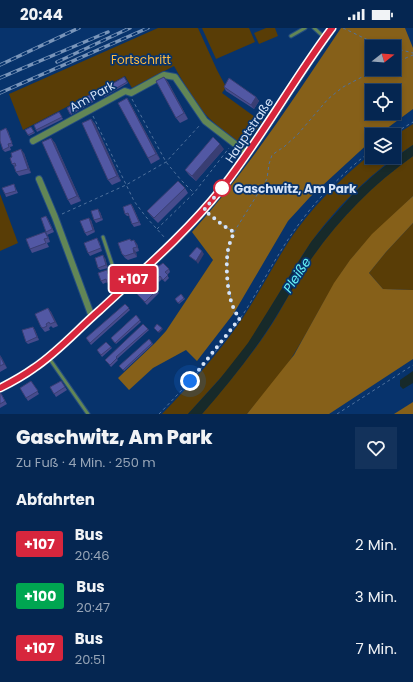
<!DOCTYPE html>
<html lang="de">
<meta charset="utf-8">
<style>
:root{--surface:#052651;--page:#13325b;--text:#f1f3f6;--muted:#97a5b7;--line:#264368}
body{margin:0;font-family:Poppins,sans-serif;background:var(--page);color:var(--text);height:100vh;display:flex;flex-direction:column;font-size:15px;white-space:nowrap}
*{box-sizing:border-box;margin:0}
p{font-size:13px;color:var(--muted)}
.icon{flex:none;width:22px;height:22px;fill:none;stroke:currentColor;stroke-width:2;stroke-linecap:round;stroke-linejoin:round}
.map{position:relative;height:386px;overflow:hidden}
.drawer{display:flex;flex-direction:column;background:var(--surface);flex:1}
.drawer>*{flex:none}
.badge{padding:0 8px;border-radius:3px;font-size:14px;line-height:26px}
.needle{width:26px;rotate:73deg}
.buttons{position:absolute;left:365px;top:12px;display:grid;gap:8px}
.buttons a{display:grid;place-items:center;width:36px;height:36px;border-radius:0px;background:var(--surface);box-shadow:0 2px 6px #0003,0 0 0 1px var(--line);font-size:20px}
.you{position:absolute;width:20px;height:20px;margin:-10px;border:3px solid #fff;border-radius:50%;background:#1a73e8;box-shadow:0 0 0 6px #1a73e833}
.map>.badge{position:absolute;translate:-50% -50%;box-shadow:0 0 0 2px #fff}
h2{padding:0 16px;font-size:15px;line-height:36px}
.round{display:grid;place-items:center;flex:none;width:42px;height:42px;border-radius:0px;background:var(--page)}
.head{display:flex;align-items:center;justify-content:space-between;height:68px;padding:0 16px}
h1{font-size:19px;font-weight:800;line-height:30px}
ul{padding:0;list-style:none}
li{display:flex;align-items:center;gap:12px;height:52px;padding:0 16px}
li div{flex:1}
li b{display:block;font-size:15px}
li em{font-style:normal}
li .badge{min-width:44px;font-weight:700;text-align:center}
.status{display:flex;justify-content:space-between;align-items:center;height:28px;padding:0 20px;background:var(--surface);direction:ltr}
.status svg{height:11px;fill:currentColor}
.map>svg:first-child{display:block}
.green{fill:#593d06}
.forest{fill:#866019;fill-rule:evenodd}
.water{fill:#172a2a}
.lines{fill:none;stroke-linecap:round;stroke-linejoin:round}
.service-casing{stroke:#244c80;stroke-width:5}
.minor-casing{stroke:#244c80;stroke-width:8}
.secondary-casing{stroke:#244c80;stroke-width:10}
.path{stroke:#50729e;stroke-width:1;stroke-dasharray:3 3;stroke-linecap:butt}
.service{stroke:#628656;stroke-width:3}
.minor{stroke:#628656;stroke-width:6}
.secondary{stroke:#7ab365;stroke-width:8}
.rail-casing{stroke:#7995ba;stroke-width:3.5}
.rail{stroke:#07336c;stroke-width:2;stroke-dasharray:6;stroke-linecap:butt}
.wall{fill:#474c8d}
.shaded-wall{fill:#393e73}
.building{fill:#5258a4;stroke:#393e73}
.line-casing{stroke:#fff;stroke-width:9}
.line{stroke:#d7263d;stroke-width:6}
.walk{stroke:#d5e4f9;stroke-width:4;stroke-dasharray:0 7.2}
.stop-dot{fill:#fff;stroke:#d7263d;stroke-width:2}
.labels{text-anchor:middle;dominant-baseline:central;stroke-width:3.5;stroke-linejoin:round;paint-order:stroke}
.park-label{font-size:12px;fill:#feba42;stroke:#07336c}
.street-label{font-size:12px;fill:#d5e4f9;stroke:#07336c}
.stop-label{font-size:12px;font-weight:bold;fill:#d5e4f9;stroke:#07336c;text-anchor:start}
.water-label{font-size:13px;font-style:italic;fill:#64f1f5;stroke:#07336c}
</style>
<div class="status"><b>20:44</b><svg viewBox="0 0 49 12"><path d="M0 12V9h3v3zM5 12V6h3v6zM10 12V3h3v9zM15 12V0h3v12zM26 1h20v11H26zM47 4h2v5h-2z"/></svg></div>
<div class="map">
<svg width="413" height="386" viewBox="0 0 413 386">
<rect width="100%" height="100%" fill="#07336c"/>
<g class="green">
<path d="M158 0H198L217 42 226 59 222 65 262 94 246 116H241C231 108 220 101 211 92 195 77 185 57 174 38L132 60 125 48 23 102 9 66Z"/>
<path d="M202 0H249L255 14 216 31Z"/>
<path d="M266 0H275L278 8 259 16 254 5Z"/>
<path d="M413 96V117C374 142 339 176 312 213 292 241 276 272 257 301L254 307 234 335 188 386H162C191 356 219 325 242 291 262 261 277 229 298 200 319 172 345 147 372 125V129H394V108Z"/>
<path d="M413 128V168C391 190 368 209 349 234 328 263 313 295 294 326 281 347 263 367 247 386H202C224 360 247 333 266 305 282 282 293 257 309 234 337 193 372 157 413 128Z"/>
<path d="M0 166 18 215 0 223Z"/>
<path d="M413 195V262L383 261 369 245 386 224Z"/>
</g>
<g class="forest">
<path d="M341 0H405L413 20V81L378 107H372V112L310 169 288 193 234 285 197 333 186 322 153 340 129 362 118 350 155 315 166 303 213 232 192 204C248 142 294 70 341 0ZM372 19H394V41H372ZM372 63H394V85H372Z"/>
<path d="M413 168V195L386 224 369 245 383 261 413 262V331L329 386H247L294 327 334 255 350 232 372 206Z"/>
<path d="M413 374V386H394Z"/>
</g>
<g class="water">
<path d="M413 117V128C372 157 337 193 309 234 293 258 280 284 264 307 245 335 224 361 202 386H188L219 352 248 315 311 214 326 196 355 164 375 146 395 130Z"/>
<path d="M413 343V355L403 361 400 358V352Z"/>
</g>
<g class="lines">
<g class="service-casing">
<g id="service">
<path d="M314 0 325 10"/>
<path d="M291 8 305 0"/>
<path d="M103 209 116 248 124 259"/>
<path d="M49 330 88 386"/>
</g>
</g>
<g class="minor-casing">
<g id="minor">
<path d="M33 113 125 63 131 65 164 47 175 49 205 93 248 126"/>
<path d="M39 151 55 189 92 289"/>
</g>
</g>
<g class="secondary-casing">
<path id="secondary" d="M0 360C12 354 23 348 34 340 58 324 78 301 100 282 142 243 186 206 222 160 262 109 294 52 332 0"/>
</g>
<g class="path">
<path d="M343 0 368 12 392 19"/>
<path d="M394 20 413 25"/>
<path d="M394 35 413 27"/>
<path d="M132 71 166 134 181 152 194 165"/>
<path d="M93 88 134 173 146 189 165 210"/>
<path d="M391 107 413 94"/>
<path d="M62 186 126 157 166 134 200 97"/>
<path d="M208 186 224 198 234 204"/>
<path d="M157 201 194 165 229 120"/>
<path d="M240 290 234 285 230 266 227 245 228 222 234 204 267 151 269 136 272 127 285 118 298 106 328 71 343 59 362 49 380 41"/>
<path d="M159 386C188 356 216 325 240 291 260 261 275 229 296 200 317 170 344 144 372 122"/>
<path d="M337 386 413 337"/>
</g>
<use href="#service" class="service"/>
<use href="#minor" class="minor"/>
<use href="#secondary" class="secondary"/>
<g class="rail-casing">
<g id="rail">
<path d="M57 34 130 0"/>
<path d="M0 37 79 0"/>
<path d="M0 50 108 4"/>
<path d="M0 65 148 0"/>
</g>
</g>
<use href="#rail" class="rail"/>
</g>
<g class="wall">
<path d="M124 49 128 55 104 69 100 63Z"/>
<path d="M164 49 168 54 188 91 180 95 176 90Z"/>
<path d="M224 59 256 69 259 73 254 81 226 63Z"/>
<path d="M91 66 95 73 71 87 67 80Z"/>
<path d="M130 75 160 131 151 136 148 130Z"/>
<path d="M59 84 63 91 37 104 34 97Z"/>
<path d="M91 91 95 96 121 153 112 157 108 152Z"/>
<path d="M31 99 35 105 29 108 25 102Z"/>
<path d="M8 103 13 118 10 119 11 122 5 124 3 122Z"/>
<path d="M51 110 55 115 81 173 71 177 68 172Z"/>
<path d="M224 121 196 153 189 147 185 142Z"/>
<path d="M24 125 31 145 19 148 16 144 14 138 12 136V129Z"/>
<path d="M15 159 18 165 6 169 5 166Z"/>
<path d="M185 160 188 165 158 195 151 188 147 183Z"/>
<path d="M131 176 133 179 141 197 134 199 132 196 129 188H127L125 186Z"/>
<path d="M100 184 103 192 96 195 94 192Z"/>
<path d="M48 191 54 204 47 207 46 204Z"/>
<path d="M91 192 95 204 87 208 85 205Z"/>
<path d="M48 208 50 214 47 215 49 219 32 225 30 221Z"/>
<path d="M130 211 131 213 137 216 139 223 136 224 137 229 128 232 125 230 122 226Z"/>
<path d="M99 213 102 223 90 228 88 225Z"/>
<path d="M105 230 108 240 100 242 98 240Z"/>
<path d="M159 238 169 241 170 244 167 247 169 250 165 254 162 251 159 254 152 245 154 243 153 241Z"/>
<path d="M109 245H112L114 247 116 255 109 257 107 254 103 256 101 253Z"/>
<path d="M157 262 159 265 147 277 136 265Z"/>
<path d="M181 266 185 271 179 276 175 271Z"/>
<path d="M125 276 130 282 91 317 86 310Z"/>
<path d="M48 280 51 284 58 298 53 300 51 298 49 300 50 302 45 304 44 303 41 299Z"/>
<path d="M136 287 141 294 116 316 111 310Z"/>
<path d="M143 296 149 302 117 331 118 332 111 339 106 333Z"/>
<path d="M33 299 35 302 39 312 28 316 26 314Z"/>
<path d="M149 311 153 316 124 343 119 338Z"/>
<path d="M106 314 112 320 102 329 97 322Z"/>
<path d="M0 327 7 340 0 344Z"/>
<path d="M31 353 39 366 28 373 20 360Z"/>
<path d="M61 353 67 362 56 369 50 359Z"/>
<path d="M0 365 2 367 7 376 0 380Z"/>
</g>
<g class="shaded-wall">
<path d="M164 49 168 54 188 91 184 85Z"/>
<path d="M256 69 259 73 254 81 251 77Z"/>
<path d="M127 70 130 75 160 131 156 126Z"/>
<path d="M91 91 95 96 121 153 117 148Z"/>
<path d="M6 100 8 103 13 118 12 115Z"/>
<path d="M51 110 55 115 81 173 77 168Z"/>
<path d="M220 116 224 121 196 153 192 148Z"/>
<path d="M21 121 24 125 31 145 28 141Z"/>
<path d="M131 176 133 179 141 197 139 194Z"/>
<path d="M98 181 100 184 103 192 101 190Z"/>
<path d="M46 188 48 191 54 204 52 201Z"/>
<path d="M89 190 91 192 95 204 93 202Z"/>
<path d="M45 204 48 208 50 214Z"/>
<path d="M134 212 137 216 139 223 137 219Z"/>
<path d="M133 220 136 224 137 229 134 225Z"/>
<path d="M202 223 204 226 198 236 196 233Z"/>
<path d="M103 227 105 230 108 240 106 237Z"/>
<path d="M48 280 51 284 58 298 55 294Z"/>
<path d="M33 299 35 302 39 312 37 309Z"/>
<path d="M162 300 163 301 159 305 158 304Z"/>
<path d="M0 327 2 330 7 340 4 336Z"/>
</g>
<g class="building">
<path d="M124 49 127 54 103 68 100 63Z"/>
<path d="M164 49 184 85 176 90 156 53Z"/>
<path d="M229 50 256 69 251 77 224 59Z"/>
<path d="M91 66 94 72 70 86 67 80Z"/>
<path d="M127 70 156 126 148 130 118 75Z"/>
<path d="M59 84 62 89 36 102 34 97Z"/>
<path d="M91 91 117 148 108 152 82 95Z"/>
<path d="M31 99 34 104 28 107 25 102Z"/>
<path d="M6 100 12 115 8 116 9 119 3 122 0 113V103Z"/>
<path d="M213 109 220 116 192 148 185 142Z"/>
<path d="M51 110 77 168 68 172 42 114Z"/>
<path d="M21 121 28 141 16 144 14 138H16L15 135 12 136 10 130 12 129 11 125Z"/>
<path d="M178 153 185 160 154 190 147 183Z"/>
<path d="M14 156 16 163 5 166 2 160Z"/>
<path d="M131 176 139 194 132 196 128 185 125 186 123 179Z"/>
<path d="M98 181 101 190 94 192 91 183Z"/>
<path d="M46 188 52 201 46 204 41 190Z"/>
<path d="M89 190 93 202 85 205 80 193Z"/>
<path d="M45 204 48 210 44 211 46 215 30 221 26 211Z"/>
<path d="M97 210 101 220 88 225 84 215Z"/>
<path d="M130 211 131 213 134 212 137 219 133 220 134 225 125 228 122 226 118 215Z"/>
<path d="M197 219 202 223 196 233 189 228Z"/>
<path d="M103 227 106 237 98 240 95 230Z"/>
<path d="M163 235 169 241 165 244 168 247 163 252 160 248 157 251 152 245 155 243 153 241 157 236 159 238Z"/>
<path d="M107 242 108 246 112 245 114 252 107 255 106 251 101 253 98 245Z"/>
<path d="M151 255 157 262 145 274 136 265Z"/>
<path d="M181 266 184 270 178 275 175 271Z"/>
<path d="M125 276 129 280 90 315 86 310Z"/>
<path d="M48 280 55 294 50 296 49 294 46 296 47 298 43 300 41 299 35 286Z"/>
<path d="M136 287 140 292 115 315 111 310Z"/>
<path d="M143 296 148 301 116 329 117 330 110 337 105 332Z"/>
<path d="M157 296 162 300 158 304 154 300Z"/>
<path d="M33 299 37 309 26 314 22 302Z"/>
<path d="M149 311 152 315 123 342 119 338Z"/>
<path d="M106 314 111 319 101 327 97 322Z"/>
<path d="M0 328 4 336 0 338Z"/>
<path d="M31 353 38 363 26 370 20 360Z"/>
<path d="M61 353 65 359 54 366 50 359Z"/>
<path d="M0 364 5 373 0 376Z"/>
</g>
<g class="lines">
<g class="line-casing">
<path id="line" d="M0 360C12 354 23 348 34 340 58 324 78 301 100 282 142 243 186 205 222 160 262 109 293 52 332 0"/>
</g>
<use href="#line" class="line"/>
<path class="walk" d="M190 353 240 290C227 278 225 239 228 222 229 216 232 210 234 204L224 198 204 182 222 160"/>
</g>
<circle class="stop-dot" cx="222" cy="160" r="8"/>
<g class="labels">
<g class="park-label">
<text x="141" y="31">Fortschritt</text>
</g>
<g class="street-label">
<text transform="translate(92 68) rotate(-29)">Am Park</text>
<text transform="translate(249 102) rotate(-56)">Hauptstraße</text>
</g>
<g class="stop-label">
<text x="234" y="160">Gaschwitz, Am Park</text>
</g>
<g class="water-label">
<text transform="translate(297 247) rotate(-57)">Pleiße</text>
</g>
</g>
</svg>
<div class="buttons">
<a><svg class="needle" viewBox="-14 -14 28 28"><path d="M0-13l5 13h-10z" fill="#e53935"/><path d="M0 13l5-13h-10z" fill="#97a5b7"/></svg></a>
<a><svg class="icon" aria-label="locate" viewBox="0 0 24 24"><circle cx="12" cy="12" r="6"/><path d="M12 2v4M12 18v4M2 12h4M18 12h4"/></svg></a>
<a><svg class="icon" aria-label="layers" viewBox="0 0 24 24"><path d="M12 4l9 5-9 5-9-5zM3 14l9 5 9-5"/></svg></a>
</div>
<div class="you" style="left:190px;top:353px"></div>
<b class="badge" style="left:133px;top:251px;background:#d7263d;color:#fff">+107</b>
</div>
<section class="drawer">
<div class="head"><div><h1>Gaschwitz, Am Park</h1><p>Zu Fuß · 4 Min. · 250 m</p></div><a class="round"><svg class="icon" aria-label="heart" viewBox="0 0 24 24"><path d="M12 20l-8-8c-3-5 5-10 8-4 3-6 11-1 8 4z"/></svg></a></div>
<h2>Abfahrten</h2>
<ul>
<li><span class="badge" style="background:#d7263d;color:#fff">+107</span><div><b>Bus</b><p>20:46</p></div><em>2 Min.</em></li>
<li><span class="badge" style="background:#00a651;color:#fff">+100</span><div><b>Bus</b><p>20:47</p></div><em>3 Min.</em></li>
<li><span class="badge" style="background:#d7263d;color:#fff">+107</span><div><b>Bus</b><p>20:51</p></div><em>7 Min.</em></li>
</ul>
</section>
